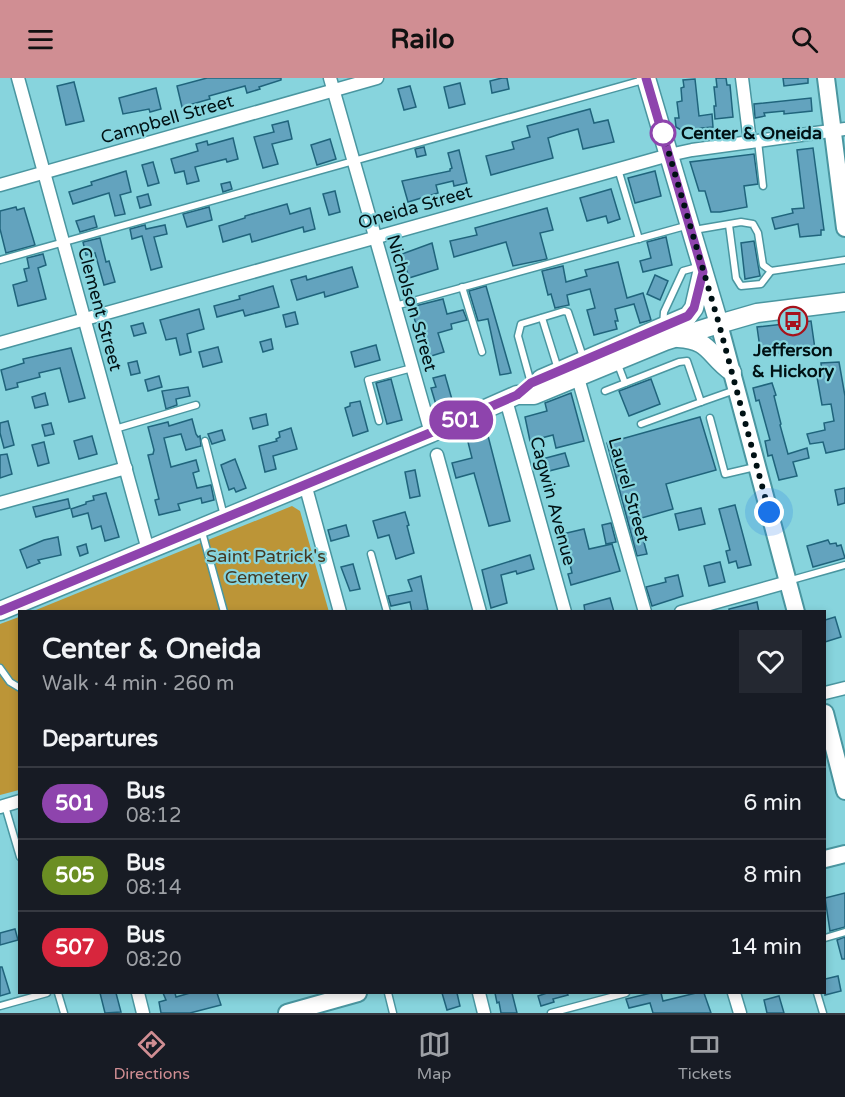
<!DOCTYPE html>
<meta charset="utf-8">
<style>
:root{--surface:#171b24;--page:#242831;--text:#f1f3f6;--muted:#9ea1a6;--line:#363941;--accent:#d08e93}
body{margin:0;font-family:"Varela Round",sans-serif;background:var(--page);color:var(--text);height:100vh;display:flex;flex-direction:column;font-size:22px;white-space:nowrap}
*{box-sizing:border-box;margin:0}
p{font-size:20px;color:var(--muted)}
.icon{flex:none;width:33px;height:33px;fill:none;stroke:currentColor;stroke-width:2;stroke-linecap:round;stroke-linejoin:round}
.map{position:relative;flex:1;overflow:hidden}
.panel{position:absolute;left:18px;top:532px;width:808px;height:384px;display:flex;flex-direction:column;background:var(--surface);border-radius:0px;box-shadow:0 3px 9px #0003}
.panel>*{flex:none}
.badge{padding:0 12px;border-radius:20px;font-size:21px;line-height:39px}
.you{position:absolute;width:30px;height:30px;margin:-15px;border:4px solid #fff;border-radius:50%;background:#1a73e8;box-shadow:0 0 0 9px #1a73e833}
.map>.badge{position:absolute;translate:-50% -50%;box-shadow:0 0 0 3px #fff}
h2{padding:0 24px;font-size:22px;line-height:54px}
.round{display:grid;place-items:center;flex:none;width:63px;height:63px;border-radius:0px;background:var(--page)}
.overview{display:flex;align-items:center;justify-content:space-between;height:102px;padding:0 24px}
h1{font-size:28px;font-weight:700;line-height:45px}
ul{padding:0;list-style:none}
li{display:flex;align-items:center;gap:18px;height:72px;padding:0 24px;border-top:2px solid var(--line)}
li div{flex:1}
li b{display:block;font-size:22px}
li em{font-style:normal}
li .badge{min-width:66px;font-weight:700;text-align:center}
header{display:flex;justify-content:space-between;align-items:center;height:78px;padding:0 24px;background:var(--accent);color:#111;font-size:27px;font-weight:700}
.menu{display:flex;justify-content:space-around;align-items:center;height:84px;border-top:2px solid var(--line);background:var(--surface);font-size:16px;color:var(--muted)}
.menu a{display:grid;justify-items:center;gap:3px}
.menu .selected{color:var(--accent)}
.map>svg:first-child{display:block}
.green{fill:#bc9537}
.building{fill:#63a3be;stroke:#20647c;stroke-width:1.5}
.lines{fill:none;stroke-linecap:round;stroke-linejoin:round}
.lane-casing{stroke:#4a96a0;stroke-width:9}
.street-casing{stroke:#4a96a0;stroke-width:15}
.secondary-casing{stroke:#4a96a0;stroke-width:20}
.primary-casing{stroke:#4a96a0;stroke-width:21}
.lane{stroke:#fff;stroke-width:6}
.street{stroke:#fff;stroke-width:12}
.secondary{stroke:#fff;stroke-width:16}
.primary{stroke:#fff;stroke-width:18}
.line-casing{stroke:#fff;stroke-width:14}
.line{stroke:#8e44ad;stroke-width:9}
.walk{stroke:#001114;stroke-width:6;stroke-dasharray:0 10.8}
.stop-dot{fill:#fff;stroke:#8e44ad;stroke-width:3}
.labels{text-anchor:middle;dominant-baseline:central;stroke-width:4.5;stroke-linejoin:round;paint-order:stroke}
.street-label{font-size:18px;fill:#001114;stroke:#87d4dd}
.stop-label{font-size:18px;font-weight:bold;fill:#001114;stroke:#87d4dd;text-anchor:start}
.poi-label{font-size:18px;font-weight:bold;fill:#001114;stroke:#87d4dd}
.park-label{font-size:18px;fill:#443922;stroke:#87d4dd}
</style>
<header><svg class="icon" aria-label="menu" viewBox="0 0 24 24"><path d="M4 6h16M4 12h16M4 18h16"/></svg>Railo<svg class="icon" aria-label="search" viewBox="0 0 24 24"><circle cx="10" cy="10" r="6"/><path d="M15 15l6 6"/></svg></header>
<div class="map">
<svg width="845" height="935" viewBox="0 0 845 935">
<rect width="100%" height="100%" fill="#87d4dd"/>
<g class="green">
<path d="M292 428 300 433 329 534H31Z"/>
<path d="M19 539V712L0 717V546Z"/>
</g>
<g class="building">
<path d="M207 0H281V2L259 9 260 11 247 15 245 8 209 18 210 21 182 29 177 8Z"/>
<path d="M502 0H507L509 11 492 15 490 3Z"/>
<path d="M716 0H726L727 7H730L733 39 715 41 714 28H716L714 9H717Z"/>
<path d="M783 0H808V5L784 8Z"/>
<path d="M695 1 699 38 712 36 713 49 681 52 676 49 675 40H679L677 24 682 23 681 10 684 9 683 2Z"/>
<path d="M74 4 84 43 66 47 57 8Z"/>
<path d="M460 5 465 26 449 30 444 9Z"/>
<path d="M410 8 416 29 404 32 398 11Z"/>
<path d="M156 10 161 31 150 34 149 31 123 36 119 20Z"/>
<path d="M811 20 812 33 784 36V33L764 35 765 38 755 40 754 26Z"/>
<path d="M590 31 594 45 608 42 614 64 583 71 578 51 560 56 548 60 553 80 491 97 486 78 514 71 512 64 530 59 527 48Z"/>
<path d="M288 43 292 61 272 66 278 86 263 90 254 59 274 54 272 47Z"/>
<path d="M233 60 238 81 227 84 226 81 195 89 199 103 187 106 184 93 175 95 171 81 198 73 196 66 207 63 208 67Z"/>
<path d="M330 61 336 81 317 87 311 67Z"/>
<path d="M424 69 426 77 417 79 415 71Z"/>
<path d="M813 70 824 152H821V157L800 159 798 146 775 151 772 140 793 135 792 131 804 130 797 72Z"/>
<path d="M459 72 467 105 454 108 453 103 436 107 438 115 408 124 402 103 450 93V91L452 90 448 75Z"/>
<path d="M754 76 758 106 744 108 747 129 720 134H711L705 113H699L690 84Z"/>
<path d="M153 84 159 105 148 108 142 87Z"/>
<path d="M126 93 131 114 120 117 125 136 115 138 109 115 73 126 69 114 92 107 91 104Z"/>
<path d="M655 93 661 118 635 125 628 100Z"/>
<path d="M230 104 232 111 223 114 221 106Z"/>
<path d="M611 111 620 141 608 145 606 138 587 143 580 120Z"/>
<path d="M335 113 340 134 329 137 323 116Z"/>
<path d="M148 116 151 127 140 130 137 119Z"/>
<path d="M287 126 290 136 310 130 315 151 304 154 303 149 252 164 250 156 223 164 219 148 245 140V138Z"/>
<path d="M16 129 17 132 24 130 35 167 6 175 0 151V133Z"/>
<path d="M209 129 212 142 187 149 183 136Z"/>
<path d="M547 130 553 152 540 155 547 181 513 188 506 164 454 179 450 163 477 157 475 150Z"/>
<path d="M94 138 97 149 80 154 76 143Z"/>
<path d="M145 147 146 151 165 147 167 156 154 159 162 189 151 192 142 158 132 161 130 151Z"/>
<path d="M666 159 672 187 643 194 640 183 651 180 647 164Z"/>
<path d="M100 160 106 184 109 183 115 204 104 207 95 175 86 177 83 164Z"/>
<path d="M754 163 760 198 745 201 741 165Z"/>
<path d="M432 165 438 191 409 200 402 176Z"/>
<path d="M43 176 46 187 38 190 46 221 18 228 13 207 27 203 24 191 29 190 27 180Z"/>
<path d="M618 184 627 220 643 215 651 242 640 245 634 226 615 231 618 243H615L617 251 594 257 587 232 595 230 590 211 567 217 569 227 555 230 551 216 548 217 542 193 563 188 566 204 587 198 585 192Z"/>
<path d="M352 189 358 209 325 219 324 214 297 222 291 202 306 198 307 202Z"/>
<path d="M655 197 668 203 660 222 647 216Z"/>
<path d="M273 208 279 229 245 238 243 232 217 239 214 228 240 221 239 218Z"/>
<path d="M486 208 511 295 500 297 488 241 478 243 469 213Z"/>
<path d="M443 221 447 236 463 232 467 242 451 246 452 251 438 255 444 274 428 279 421 259 420 260 411 229Z"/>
<path d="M199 231 204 251 187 256 191 274 180 277 176 260 166 262 160 242Z"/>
<path d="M295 234 298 246 286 249 283 237Z"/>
<path d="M811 243 815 271 761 277 757 249Z"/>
<path d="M143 245 146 255 134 258 131 248Z"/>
<path d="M271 261 273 271 263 274 260 264Z"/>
<path d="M376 267 380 282 355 289 351 274Z"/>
<path d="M218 269 222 284 203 289 199 274Z"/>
<path d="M71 270 85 320 69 324 60 290 39 295 40 299 17 305 18 309 6 312 1 292 24 285 23 281Z"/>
<path d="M137 283 140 295 131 297 128 285Z"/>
<path d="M839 284 845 318V371L826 375 823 364 810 366 807 356 825 352 824 345 834 343 831 326 822 327 817 299 822 298 821 285Z"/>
<path d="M445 297 453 325 437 330 431 310 436 309 433 300Z"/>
<path d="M159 298 162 309 148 313 145 302Z"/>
<path d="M391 301 402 342 387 346 376 305Z"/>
<path d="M651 301 660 326 629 338 619 313Z"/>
<path d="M772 305 776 317 774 318 781 346 780 347 788 376 807 370 809 380 793 384 797 398 779 402 772 377 768 378 765 363 770 362 759 322 756 323 753 310Z"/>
<path d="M188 309 190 318 176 321 177 327 166 331 162 313Z"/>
<path d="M45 315 48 327 35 330 32 319Z"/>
<path d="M571 315 584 363 556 370 553 357 530 363 525 339 547 333 545 325Z"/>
<path d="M360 323 368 353 353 358 345 330 350 328V325Z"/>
<path d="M266 336 268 347 253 351 250 340Z"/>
<path d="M700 339 716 392 666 406 673 431 638 441 647 476 637 478 607 365Z"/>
<path d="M192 341 196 356 198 359 200 358 201 368 186 372 181 356 164 360 171 389 196 382 199 393 193 395 197 410 211 407 214 422 202 425 201 420 178 426 180 432 159 437 155 422 159 421 148 377 153 376 154 372 148 349 168 344 169 348Z"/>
<path d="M8 343 14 367 4 370 0 355V345Z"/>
<path d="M51 345 54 356 45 358 42 347Z"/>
<path d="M291 350 297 371 273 378 276 391 265 394 259 368 277 363 276 361 280 359 279 354Z"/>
<path d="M222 352 225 362 212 366 208 356Z"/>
<path d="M487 354 510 443 489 448 474 395 456 400 452 385 472 380 467 360Z"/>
<path d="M92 358 97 376 79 381 74 363Z"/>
<path d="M44 364 49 385 38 388 32 367Z"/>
<path d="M565 375 569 388 545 394 542 381Z"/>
<path d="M7 376 12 396 0 400V377Z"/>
<path d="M235 381 246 410 236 414 234 410 229 412 221 387Z"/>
<path d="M415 392 420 418 410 420 405 394Z"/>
<path d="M845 410V425L838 427 835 412Z"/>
<path d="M106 415 119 459 105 463 101 448 92 451 88 435 73 439 71 431 86 426V424L94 422 93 418Z"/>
<path d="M68 421 70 430 36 439 33 429Z"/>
<path d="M735 427 751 487 738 490 736 483 729 485 726 473 730 472 719 431Z"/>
<path d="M701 430 705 446 679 452 675 436Z"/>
<path d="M405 434 409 447 407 448 414 475 396 481 389 457 378 460 373 443Z"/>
<path d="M611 445 616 464 606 466 602 447Z"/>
<path d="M346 447 349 458 331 463 328 452Z"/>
<path d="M584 451 589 471 612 466 620 493 571 507 568 496 572 495 566 469 561 470 558 457Z"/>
<path d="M58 459 61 477 38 482 40 485 27 490 20 472 44 462Z"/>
<path d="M828 462 830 466 836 465 837 468 841 467 845 480 813 489 807 468Z"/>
<path d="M86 466 88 475 80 478 77 469Z"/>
<path d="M530 477 534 491 517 496 516 493 501 497 507 525 491 530 482 492Z"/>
<path d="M720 484 725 504 709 508 704 488Z"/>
<path d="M353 486 360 511 350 513 341 489Z"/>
<path d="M678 497 683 518 652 528 646 509 666 504 665 500Z"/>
<path d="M421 498 428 532 412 534 410 524 391 528 388 518 412 513 408 502Z"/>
<path d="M610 520 614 534H585L584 527Z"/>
<path d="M757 524 759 534H729V531Z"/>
<path d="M835 539 841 559 825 564V542Z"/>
<path d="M845 815V849L830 853 825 820Z"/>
<path d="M15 851 18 862 0 867V855Z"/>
<path d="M845 859V881H842L837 862Z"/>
<path d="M0 889H2L10 915 0 918Z"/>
<path d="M838 898 841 913 825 917V901Z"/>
<path d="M100 915H116L121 934 105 935Z"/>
<path d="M163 915H175L176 919 190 915H217L221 927 190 935H161L159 924 166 922Z"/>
<path d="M442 915H457L460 928 447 932Z"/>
<path d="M495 915H512L517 935H501L499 924 497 925Z"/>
<path d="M547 915H567L568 917 553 921 554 924 541 928 538 918Z"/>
<path d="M651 915H661L663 923 696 915H704L711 935H653L650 925 629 930 626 921Z"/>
<path d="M779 918 784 935H767L764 922Z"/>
</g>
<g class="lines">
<g class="lane-casing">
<g id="lane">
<path d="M758 63 763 108"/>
<path d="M618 91 639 161"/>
<path d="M729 147 736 200 741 208 761 206 771 193"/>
<path d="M694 152 741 144 753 146 758 155 763 187 771 193 845 182"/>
<path d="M0 182 643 2"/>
<path d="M462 209 482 274"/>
<path d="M395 228 689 147"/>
<path d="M542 240 558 291"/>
<path d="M663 247 664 234 683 193 701 188"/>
<path d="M617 284 625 305"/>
<path d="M531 305 518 258 521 246 564 233 568 234 583 279"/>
<path d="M605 313 679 284 687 283 701 324 735 312"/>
<path d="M710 340 725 396 755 389"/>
<path d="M379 343 368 302 412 290"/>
<path d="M641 346 701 324"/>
<path d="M115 351 196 327"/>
<path d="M205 363 224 438"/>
<path d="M202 454 224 534"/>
<path d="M371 476 387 534"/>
<path d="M788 503 845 487"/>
<path d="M0 590 10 604 20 610"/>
<path d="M5 728 20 779"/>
<path d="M825 860 845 854"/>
<path d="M58 915 64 935"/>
<path d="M388 915 393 935"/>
<path d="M817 915 823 935"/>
<path d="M0 928 47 915"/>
<path d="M551 935 626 915"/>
</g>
</g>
<g class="street-casing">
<g id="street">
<path d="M18 0 148 472"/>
<path d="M330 0 431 355"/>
<path d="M742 0 750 64"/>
<path d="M0 107 377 0"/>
<path d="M0 265 669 77 692 72 845 51"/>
<path d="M576 293 645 534"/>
<path d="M506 322 565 534"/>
<path d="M437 377 480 534"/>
<path d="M305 406 340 534"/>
<path d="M0 425 126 390"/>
<path d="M681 534 788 504"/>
<path d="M825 615 845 610"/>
<path d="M0 729 20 723"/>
<path d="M138 915 143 935"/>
<path d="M479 915 484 935"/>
<path d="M734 915 740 935"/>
</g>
</g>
<g class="secondary-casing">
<g id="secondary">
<path d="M826 0 845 150"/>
<path d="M719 246 796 534"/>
<path d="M825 635 845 713"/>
<path d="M825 781 845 776"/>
<path d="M287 935 358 915"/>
</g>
</g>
<g class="primary-casing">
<g id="primary">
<path d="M646 0 719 246"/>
<path d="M678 260C711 262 708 277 732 294"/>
<path d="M541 301 688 238 694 230 702 195"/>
<path d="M0 533 431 355 517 317H534L665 263 719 246 757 235 845 224"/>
</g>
</g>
<use href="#lane" class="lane"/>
<use href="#street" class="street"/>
<use href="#secondary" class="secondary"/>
<use href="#primary" class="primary"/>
</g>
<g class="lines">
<g class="line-casing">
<path id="line" d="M0 533 430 355 517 317 531 305 688 238 694 230 703 194 646 0"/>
</g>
<use href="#line" class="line"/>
<path class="walk" d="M663 55 719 246 769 434"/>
</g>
<defs>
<g id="bus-ring" transform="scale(1.5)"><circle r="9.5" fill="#87d4dd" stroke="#a7121b" stroke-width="1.5"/><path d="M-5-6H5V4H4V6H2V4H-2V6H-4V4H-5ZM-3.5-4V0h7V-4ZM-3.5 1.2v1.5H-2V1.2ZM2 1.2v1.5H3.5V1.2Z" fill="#a7121b"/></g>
</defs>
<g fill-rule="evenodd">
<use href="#bus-ring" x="793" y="243"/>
</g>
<circle class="stop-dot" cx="663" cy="55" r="12"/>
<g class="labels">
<g class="street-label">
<text transform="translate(167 41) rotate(-16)">Campbell Street</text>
<text transform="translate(415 129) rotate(-16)">Oneida Street</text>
<text transform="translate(412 225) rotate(74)">Nicholson Street</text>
<text transform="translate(100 231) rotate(75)">Clement Street</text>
<text transform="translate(629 412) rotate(74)">Laurel Street</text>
<text transform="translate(553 423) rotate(75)">Cagwin Avenue</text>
</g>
<g class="stop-label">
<text x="681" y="55">Center &amp; Oneida</text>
</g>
<g class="poi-label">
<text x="793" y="272">Jefferson<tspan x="793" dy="21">&amp; Hickory</tspan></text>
</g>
<g class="park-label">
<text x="266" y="478">Saint Patrick's<tspan x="266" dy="21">Cemetery</tspan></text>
</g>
</g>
</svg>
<div class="you" style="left:769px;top:434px"></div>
<b class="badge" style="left:461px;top:342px;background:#8e44ad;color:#fff">501</b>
<section class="panel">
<div class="overview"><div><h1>Center &amp; Oneida</h1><p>Walk · 4 min · 260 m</p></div><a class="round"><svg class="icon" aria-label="heart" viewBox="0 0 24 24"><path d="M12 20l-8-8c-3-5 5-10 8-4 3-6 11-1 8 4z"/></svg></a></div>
<h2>Departures</h2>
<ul>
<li><span class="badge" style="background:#8e44ad;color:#fff">501</span><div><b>Bus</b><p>08:12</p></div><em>6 min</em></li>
<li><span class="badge" style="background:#6b8e23;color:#fff">505</span><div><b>Bus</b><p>08:14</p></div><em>8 min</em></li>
<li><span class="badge" style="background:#d7263d;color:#fff">507</span><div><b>Bus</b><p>08:20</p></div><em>14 min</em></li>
</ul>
</section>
</div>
<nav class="menu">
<a class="selected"><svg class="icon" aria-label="directions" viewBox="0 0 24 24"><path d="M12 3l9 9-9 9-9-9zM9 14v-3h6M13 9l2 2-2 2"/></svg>Directions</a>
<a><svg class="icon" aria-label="map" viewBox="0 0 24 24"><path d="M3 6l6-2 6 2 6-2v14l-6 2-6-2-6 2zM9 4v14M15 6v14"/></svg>Map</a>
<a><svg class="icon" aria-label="tickets" viewBox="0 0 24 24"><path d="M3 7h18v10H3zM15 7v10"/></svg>Tickets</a>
</nav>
